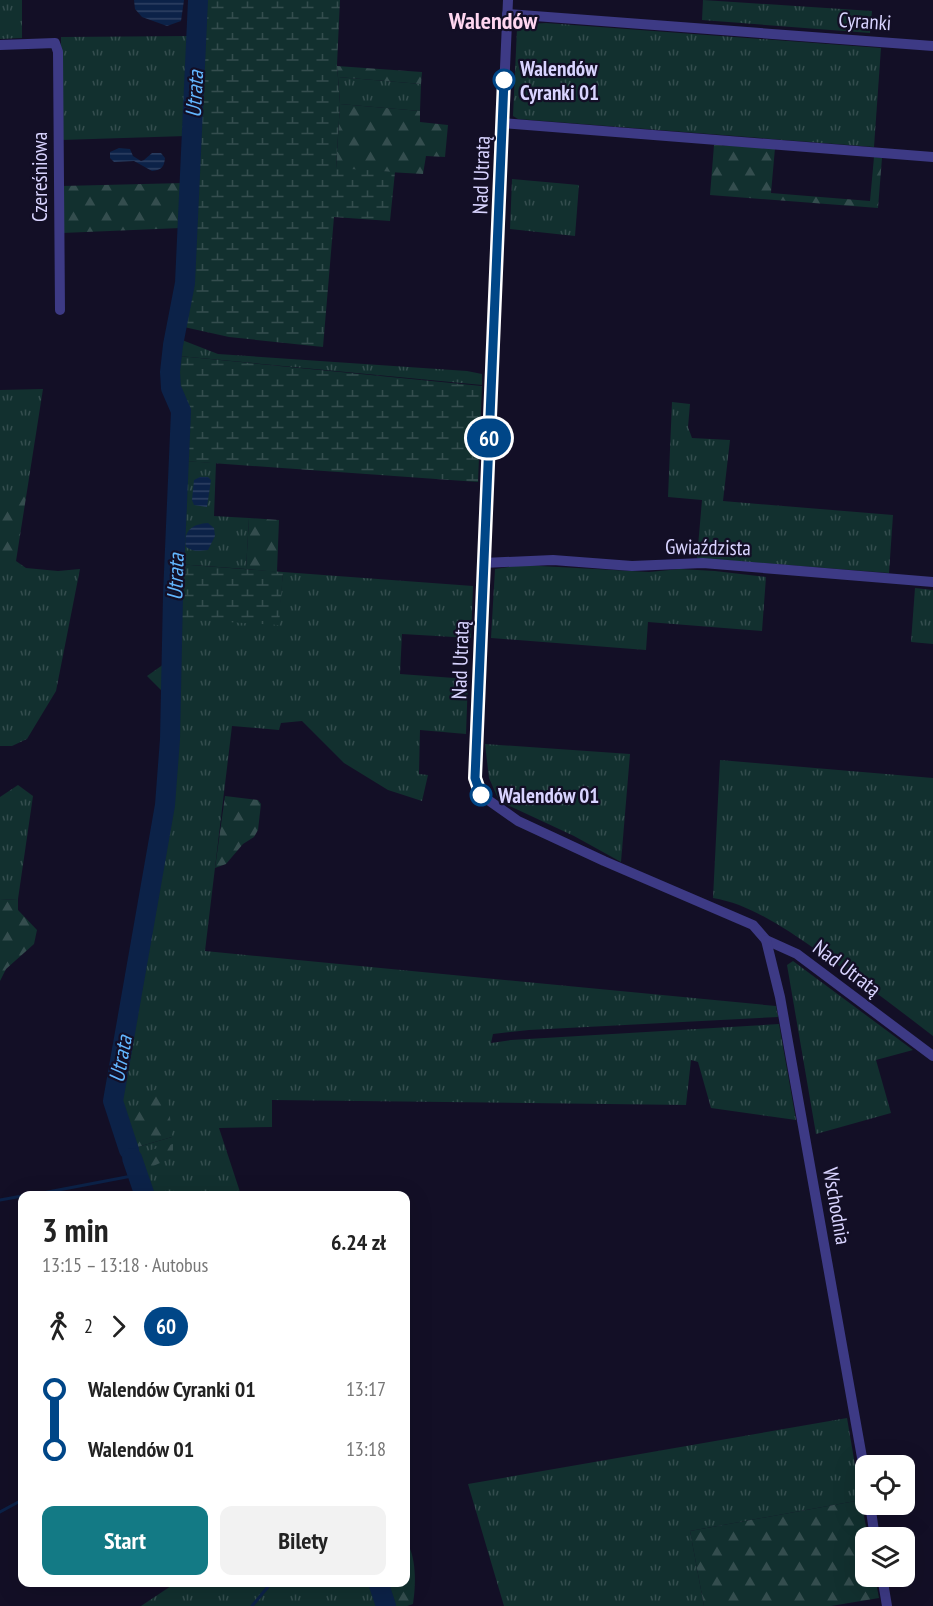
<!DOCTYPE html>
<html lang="pl">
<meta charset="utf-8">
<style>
:root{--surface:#fff;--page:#f2f2f2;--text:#222;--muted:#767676;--accent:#137a85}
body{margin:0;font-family:"PT Sans Narrow",sans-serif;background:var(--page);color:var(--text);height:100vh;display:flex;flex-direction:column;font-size:22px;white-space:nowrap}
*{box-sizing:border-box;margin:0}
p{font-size:20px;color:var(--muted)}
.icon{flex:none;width:33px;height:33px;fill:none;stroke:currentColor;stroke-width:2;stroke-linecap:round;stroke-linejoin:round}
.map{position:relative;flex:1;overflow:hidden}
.panel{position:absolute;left:18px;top:1191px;width:392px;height:396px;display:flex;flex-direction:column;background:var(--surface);border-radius:12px;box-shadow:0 6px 24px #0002}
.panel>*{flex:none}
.badge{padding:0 12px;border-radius:20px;font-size:21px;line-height:39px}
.buttons{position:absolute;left:855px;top:1455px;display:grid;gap:12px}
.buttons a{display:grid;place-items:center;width:60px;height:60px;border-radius:12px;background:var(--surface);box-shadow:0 6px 24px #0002;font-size:30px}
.map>.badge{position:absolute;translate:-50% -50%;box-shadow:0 0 0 3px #fff}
.legs{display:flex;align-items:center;gap:9px;height:66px;padding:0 24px;font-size:20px}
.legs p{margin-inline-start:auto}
.head{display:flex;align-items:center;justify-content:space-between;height:102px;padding:0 24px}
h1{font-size:33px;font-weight:700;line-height:45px}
.primary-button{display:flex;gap:12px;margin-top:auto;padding:12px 24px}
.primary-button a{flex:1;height:69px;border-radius:12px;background:var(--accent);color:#fff;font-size:24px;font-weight:700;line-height:69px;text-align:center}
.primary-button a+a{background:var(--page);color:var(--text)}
ul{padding:0 24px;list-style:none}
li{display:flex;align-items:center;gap:21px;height:60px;font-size:22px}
li i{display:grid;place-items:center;width:9px;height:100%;margin:0 8px;background:currentColor}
li i::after{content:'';width:15px;height:15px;margin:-8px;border:4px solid;border-radius:50%;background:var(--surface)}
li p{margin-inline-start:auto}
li:first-child i{background:linear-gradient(#0000 50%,currentColor 0)}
li:last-child i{background:linear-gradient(currentColor 50%,#0000 0)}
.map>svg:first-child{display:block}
.grass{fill:url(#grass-tufts);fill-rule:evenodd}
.forest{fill:url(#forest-firs)}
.wetland{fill:url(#wetland-marsh)}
.water{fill:url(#water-rules)}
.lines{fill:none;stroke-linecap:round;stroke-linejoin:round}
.stream{stroke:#0c2248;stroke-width:3}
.river{stroke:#0c2248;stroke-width:20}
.street{stroke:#3d3a85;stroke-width:10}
.line-1-casing{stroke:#fff;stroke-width:14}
.line-1{stroke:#004687;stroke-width:9}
.stop-1-dot{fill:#fff;stroke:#004687;stroke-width:3}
.labels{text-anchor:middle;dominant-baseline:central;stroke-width:4.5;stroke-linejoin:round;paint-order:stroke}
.street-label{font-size:21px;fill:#d9d4ff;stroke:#130f26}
.stop-label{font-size:21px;font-weight:bold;fill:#d9d4ff;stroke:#130f26;text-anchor:start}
.water-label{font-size:22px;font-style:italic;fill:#62b6ff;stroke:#130f26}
.quarter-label{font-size:24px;font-weight:bold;fill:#ffd6f0;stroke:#130f26}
</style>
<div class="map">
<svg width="933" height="1606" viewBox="0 0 933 1606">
<defs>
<pattern id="grass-tufts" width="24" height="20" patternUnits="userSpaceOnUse" patternTransform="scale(1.5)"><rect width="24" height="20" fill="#12302f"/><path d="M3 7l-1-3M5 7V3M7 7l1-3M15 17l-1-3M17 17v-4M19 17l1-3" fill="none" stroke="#344d4e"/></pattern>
<pattern id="forest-firs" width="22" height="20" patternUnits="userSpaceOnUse" patternTransform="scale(1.5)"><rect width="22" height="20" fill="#12302f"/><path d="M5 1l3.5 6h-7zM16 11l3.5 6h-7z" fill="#344d4e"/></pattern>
<pattern id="wetland-marsh" width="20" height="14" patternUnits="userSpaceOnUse" patternTransform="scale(1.5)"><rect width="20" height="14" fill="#12302f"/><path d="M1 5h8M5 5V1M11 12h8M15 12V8" fill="none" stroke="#344d4e"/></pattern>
<pattern id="water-rules" width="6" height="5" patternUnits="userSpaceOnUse" patternTransform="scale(1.5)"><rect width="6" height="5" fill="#0c2248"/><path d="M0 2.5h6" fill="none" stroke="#2f4163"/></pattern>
</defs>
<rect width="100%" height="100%" fill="#130f26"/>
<g class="grass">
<path d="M0 0H22V38L0 39Z"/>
<path d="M191 0H203L188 297 182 340 218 354 467 371 482 374V385L179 356 175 382 186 408 184 461 216 463 214 516 249 518 246 569 177 564 278 625 283 572 473 586 471 638 402 634 400 674 468 679 466 734 420 730 419 774 428 775 422 801 388 790 344 763 302 721 281 723 279 730 232 726 205 951 776 1006 778 1017 529 1030 493 1034 491 1043 511 1040 779 1024 796 1120 711 1108 698 1062 691 1060 686 1105 272 1100V1127L219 1128 241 1195H139L109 1100 158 805 164 714 161 690 147 676 164 664 175 420 164 380 174 325 179 274 186 136 61 140V37L189 36ZM127 1129 172 1137 134 1148Z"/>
<path d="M703 0 872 11 870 33 702 20Z"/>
<path d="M546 23 881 48 874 147 518 119 513 116 517 28 527 24Z"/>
<path d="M338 77 421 84 420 111 340 104Z"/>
<path d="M512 179 579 185 575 236 510 229Z"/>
<path d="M43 389 27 491H0V390Z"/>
<path d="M672 402 690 404 688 427 692 438 730 440 723 501 893 515 889 573 697 558 702 500 668 497Z"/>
<path d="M0 561H16L26 568 58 571 80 569 56 691 27 739 12 746H0Z"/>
<path d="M522 565 649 572 680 569 715 571 766 577 762 631 648 622 646 650 491 638 495 569Z"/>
<path d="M915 588 933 590V644L911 642Z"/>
<path d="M485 744 630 754 621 862 574 836 499 801 489 778Z"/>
<path d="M720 760 933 778V1036C894 1006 855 976 815 949 784 928 750 904 713 898Z"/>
<path d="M18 785 33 796 18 899 0 900V797Z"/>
<path d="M793 961 913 1050 876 1060 891 1113 816 1134 787 965Z"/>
<path d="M847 1418 861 1500 690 1531 704 1606H504L468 1484Z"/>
<path d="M177 1582 383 1583 391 1606H141Z"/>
</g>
<g class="forest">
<path d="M337 66 422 72 421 84 338 77Z"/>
<path d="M340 104 420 111V122L448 125 445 157 426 156 423 174 336 169Z"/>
<path d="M714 145 775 148 771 193 870 201 874 157 882 158 878 208 710 195Z"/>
<path d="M184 183 181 228 62 233V186Z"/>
<path d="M0 491H27L16 561H0Z"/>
<path d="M249 518 279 520 277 572 246 569Z"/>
<path d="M225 796 258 800 261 804 258 830 254 837 243 844 226 864 215 868Z"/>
<path d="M18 899V910L37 930 34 944 6 969 0 981V900Z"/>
<path d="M158 1089 168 1097 172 1137 134 1148C132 1143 127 1136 127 1130 128 1114 144 1092 158 1089Z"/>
<path d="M173 1144V1151L169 1159 142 1171 136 1154Z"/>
<path d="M861 1500 868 1537 866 1538V1576L875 1577 879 1598 831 1606H704L690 1531Z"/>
<path d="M405 1540C417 1555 416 1586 413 1604L407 1606H391L383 1583 405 1582Z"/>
</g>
<g class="wetland">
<path d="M203 0H340L337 65 340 104 336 168 395 172 390 221 334 217 323 347 229 337 184 327 188 297 198 133Z"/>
<path d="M179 356 482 386 478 482 184 461 186 408 175 382Z"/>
<path d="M177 564 283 572 279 625 176 619Z"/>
</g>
<g class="water">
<path d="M134 0H184L181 21 167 26 142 17 135 9Z"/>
<path d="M119 148 130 149 133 156 141 161 144 160 152 153H161L165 158C164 167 162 170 152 171L134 161 114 162 110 158V152Z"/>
<path d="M200 477H208L211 480 207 507 194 505 192 500 194 480Z"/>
<path d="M208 523 214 528 215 536 208 550C199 551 193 552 186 547 183 530 193 524 208 523Z"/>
</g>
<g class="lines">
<g class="stream">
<path d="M27 1196 137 1175"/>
<path d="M0 1200 22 1196"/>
<path d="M0 1512 22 1500"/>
<path d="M252 1606 272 1582"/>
</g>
<g class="river">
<path d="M129 1150 113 1101 165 805 170 739 173 595 181 411 171 388 170 372 173 345 185 283 198 0"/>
<path d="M132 1158 145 1196"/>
<path d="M378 1582 386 1606"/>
</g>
<g class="street">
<path d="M508 0C497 259 484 519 475 778L481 795 518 821 604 861 753 925 766 940 797 954 933 1056"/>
<path d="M507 14 933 46"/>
<path d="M0 45 55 43 58 52 60 310"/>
<path d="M502 123 933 157"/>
<path d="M483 563 553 560 632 566 703 563 933 582"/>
<path d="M766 940 780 997 866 1480"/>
<path d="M870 1504 875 1538"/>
<path d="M882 1576 887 1606"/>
</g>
</g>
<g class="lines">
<g class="line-1-casing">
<path id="line-1" d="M481 795 475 778 504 80"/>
</g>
<use href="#line-1" class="line-1"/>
</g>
<g class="stop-1-dot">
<circle cx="504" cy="80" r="10"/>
<circle cx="481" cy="795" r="10"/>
</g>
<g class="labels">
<g class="street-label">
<text transform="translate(865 21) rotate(4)">Cyranki</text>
<text transform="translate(481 175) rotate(-88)">Nad Utratą</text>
<text transform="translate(39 177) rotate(-90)">Czereśniowa</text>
<text transform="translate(708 547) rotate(1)">Gwiaździsta</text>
<text transform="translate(460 660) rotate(-88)">Nad Utratą</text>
<text transform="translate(847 968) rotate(37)">Nad Utratą</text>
<text transform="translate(837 1206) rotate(80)">Wschodnia</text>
</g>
<g class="stop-label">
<text x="520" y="68">Walendów<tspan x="520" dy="24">Cyranki 01</tspan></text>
<text x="498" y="795">Walendów 01</text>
</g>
<g class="water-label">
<text transform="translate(194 94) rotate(-87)">Utrata</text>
<text transform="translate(175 577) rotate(-88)">Utrata</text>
<text transform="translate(120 1059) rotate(-80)">Utrata</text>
</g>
<g class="quarter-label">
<text x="493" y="20">Walendów</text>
</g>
</g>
</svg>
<div class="buttons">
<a><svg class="icon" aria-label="locate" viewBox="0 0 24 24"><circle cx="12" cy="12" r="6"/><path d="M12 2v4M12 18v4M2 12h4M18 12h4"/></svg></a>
<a><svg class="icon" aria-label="layers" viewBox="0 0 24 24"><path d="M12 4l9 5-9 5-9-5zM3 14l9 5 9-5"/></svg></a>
</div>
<b class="badge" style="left:489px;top:438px;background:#004687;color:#fff">60</b>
<section class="panel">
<div class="head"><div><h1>3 min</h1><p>13:15 – 13:18 · Autobus</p></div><b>6.24 zł</b></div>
<div class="legs"><svg class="icon" aria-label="walk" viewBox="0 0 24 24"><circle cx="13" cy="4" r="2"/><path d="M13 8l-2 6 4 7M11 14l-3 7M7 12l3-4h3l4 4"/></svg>2<svg class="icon" aria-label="forward" viewBox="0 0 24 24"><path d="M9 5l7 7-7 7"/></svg><b class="badge" style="background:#004687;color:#fff">60</b></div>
<ul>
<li><i style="color:#004687"></i><b>Walendów Cyranki 01</b><p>13:17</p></li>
<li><i style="color:#004687"></i><b>Walendów 01</b><p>13:18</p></li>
</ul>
<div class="primary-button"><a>Start</a><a>Bilety</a></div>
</section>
</div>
